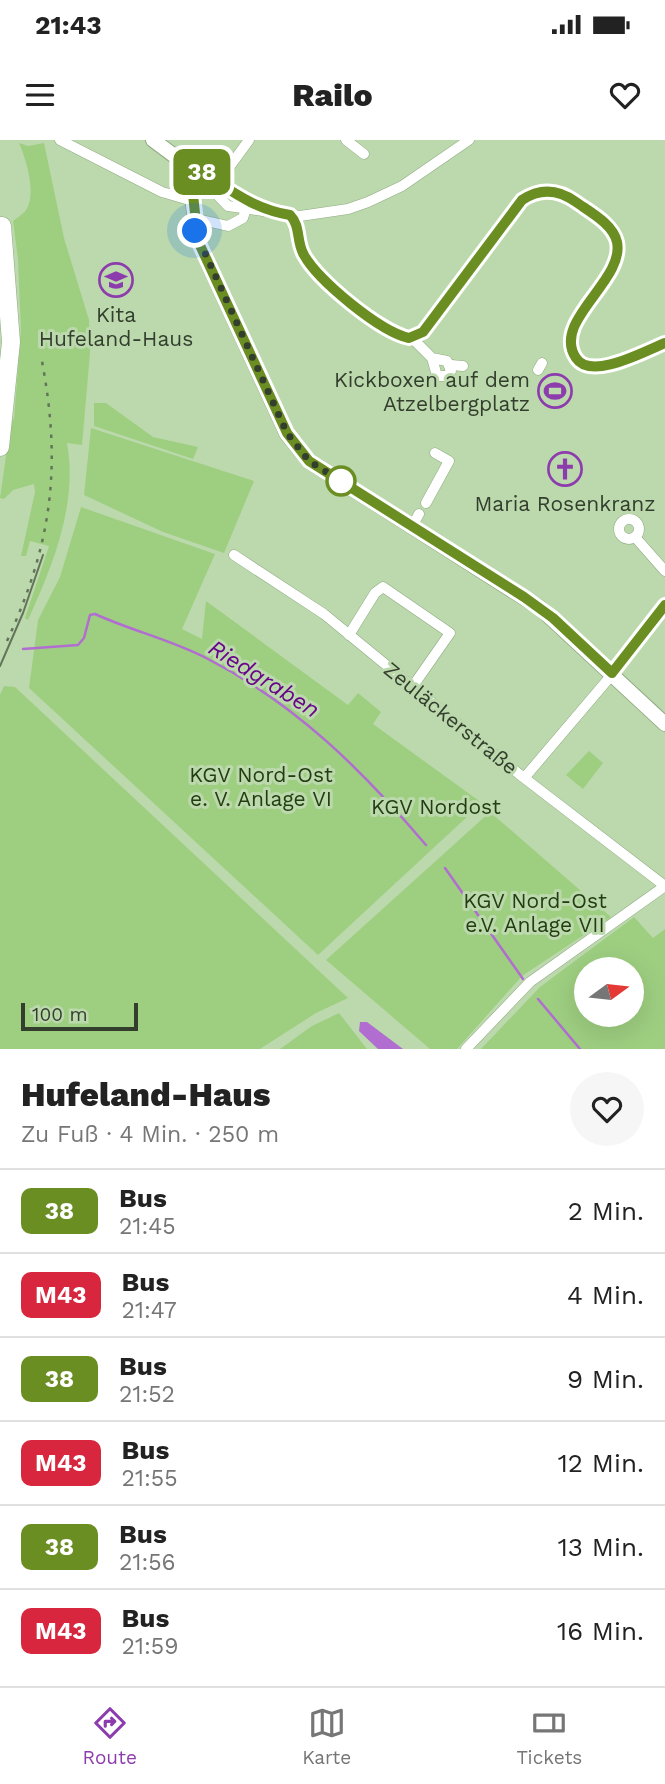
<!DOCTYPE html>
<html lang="de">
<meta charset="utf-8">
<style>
:root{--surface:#fff;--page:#f6f6f6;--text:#222;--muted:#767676;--line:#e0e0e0;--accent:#8c3cac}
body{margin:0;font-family:"Work Sans",sans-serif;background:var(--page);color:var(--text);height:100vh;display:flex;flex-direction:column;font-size:26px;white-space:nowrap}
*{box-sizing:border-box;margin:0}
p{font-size:23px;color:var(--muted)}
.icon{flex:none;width:38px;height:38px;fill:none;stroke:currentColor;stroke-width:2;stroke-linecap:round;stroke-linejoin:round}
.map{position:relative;height:909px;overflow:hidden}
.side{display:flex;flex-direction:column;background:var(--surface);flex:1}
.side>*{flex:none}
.badge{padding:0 14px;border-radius:10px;font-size:24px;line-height:46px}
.needle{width:46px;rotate:75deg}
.fabs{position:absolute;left:574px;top:817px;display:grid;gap:14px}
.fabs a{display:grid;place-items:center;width:70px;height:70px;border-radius:50%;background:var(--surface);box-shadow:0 7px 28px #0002;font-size:35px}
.scale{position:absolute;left:21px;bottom:18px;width:117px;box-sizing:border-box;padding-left:7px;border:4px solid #333e2d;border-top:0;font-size:19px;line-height:24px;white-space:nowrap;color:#333e2d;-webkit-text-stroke:5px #bcd9ad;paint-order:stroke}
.you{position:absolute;width:35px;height:35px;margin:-18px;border:5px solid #fff;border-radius:50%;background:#1a73e8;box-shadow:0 0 0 10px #1a73e833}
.map>.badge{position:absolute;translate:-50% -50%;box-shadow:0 0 0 4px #fff}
.round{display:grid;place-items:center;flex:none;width:74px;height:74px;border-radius:37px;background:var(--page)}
.head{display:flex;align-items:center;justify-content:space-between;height:119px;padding:0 21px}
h1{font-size:33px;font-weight:800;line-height:52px}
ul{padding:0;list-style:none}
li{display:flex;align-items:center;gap:21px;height:84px;padding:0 21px;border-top:2px solid var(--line)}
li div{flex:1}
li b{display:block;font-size:26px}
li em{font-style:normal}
li .badge{min-width:77px;font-weight:700;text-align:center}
.status{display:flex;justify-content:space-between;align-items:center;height:49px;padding:0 35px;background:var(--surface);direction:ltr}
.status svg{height:19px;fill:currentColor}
header{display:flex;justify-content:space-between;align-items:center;height:91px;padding:0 21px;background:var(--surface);font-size:32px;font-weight:800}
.dock{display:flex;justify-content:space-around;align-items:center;height:98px;border-top:2px solid var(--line);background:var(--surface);font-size:19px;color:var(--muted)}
.dock a{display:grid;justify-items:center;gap:4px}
.dock .selected{color:var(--accent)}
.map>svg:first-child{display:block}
.green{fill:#9ecf81;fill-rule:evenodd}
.water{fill:#b16dd0}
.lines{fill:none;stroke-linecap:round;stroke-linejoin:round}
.stream{stroke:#b16dd0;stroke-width:2.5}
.street-casing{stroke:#90ab81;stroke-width:11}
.secondary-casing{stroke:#90ab81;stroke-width:16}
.highway-casing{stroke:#90ab81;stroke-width:19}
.street{stroke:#fff;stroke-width:10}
.secondary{stroke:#fff;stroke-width:14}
.highway{stroke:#fff;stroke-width:18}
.tram{stroke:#63745a;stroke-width:2}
.rail{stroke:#63745a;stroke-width:2.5;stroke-dasharray:3.5 7;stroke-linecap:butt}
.line-casing{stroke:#fff;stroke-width:16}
.line{stroke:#6b8e23;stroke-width:10}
.walk{stroke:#333e2d;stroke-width:7;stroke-dasharray:0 12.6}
.stop-dot{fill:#fff;stroke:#6b8e23;stroke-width:3.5}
.labels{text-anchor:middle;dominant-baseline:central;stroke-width:6;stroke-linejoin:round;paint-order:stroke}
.poi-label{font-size:21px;fill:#333e2d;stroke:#bcd9ad}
.street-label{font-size:21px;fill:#333e2d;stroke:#bcd9ad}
.park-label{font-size:21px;fill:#233d11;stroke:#bcd9ad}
.water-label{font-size:23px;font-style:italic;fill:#680588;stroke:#bcd9ad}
</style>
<div class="status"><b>21:43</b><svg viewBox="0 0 49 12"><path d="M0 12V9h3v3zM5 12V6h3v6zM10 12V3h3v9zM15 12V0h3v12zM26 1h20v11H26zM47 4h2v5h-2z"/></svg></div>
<header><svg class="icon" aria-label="menu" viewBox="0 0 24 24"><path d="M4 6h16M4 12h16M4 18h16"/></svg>Railo<svg class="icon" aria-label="heart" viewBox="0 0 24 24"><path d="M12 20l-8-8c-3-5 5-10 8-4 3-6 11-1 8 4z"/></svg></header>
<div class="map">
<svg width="665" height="909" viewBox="0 0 665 909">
<rect width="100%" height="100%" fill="#bcd9ad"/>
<g class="green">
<path d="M19 3 28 6 44 3 64 98 89 180 90 213 82 305 67 303C78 364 53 425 28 480L25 478 49 406 30 401 26 416H21L35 352 34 344 13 350 4 359 0 358 11 281 14 279 21 190 18 119 13 81C17 78 23 74 26 70 37 54 26 19 19 3Z"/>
<path d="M94 263H106L153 297 198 307 193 319 94 286Z"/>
<path d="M91 288 254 341 224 413 163 392 84 355Z"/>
<path d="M81 367 215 414 182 489 202 499 206 461 348 565 358 553 381 572 373 584 482 663 318 815 29 548 38 480 60 437Z"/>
<path d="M4 546 15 547 348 858 316 873 260 909H0V555Z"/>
<path d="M589 611 603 623 583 649 566 635Z"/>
<path d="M490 672 611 777 522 836 457 909H430L326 820Z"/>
<path d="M634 777 653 798 665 789V909H481L540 847ZM586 830H632V875H586Z"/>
<path d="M339 873 367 909H280L312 886Z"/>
</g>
<path class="water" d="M360 882H367L403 909H378L359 891Z"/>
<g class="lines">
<g class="stream">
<path d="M23 509 78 505 84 498 90 475 95 474C132 491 172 500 208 519 296 564 363 631 426 705"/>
<path d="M445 728 523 839"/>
<path d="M538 859 580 909"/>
</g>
<g class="street-casing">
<g id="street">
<path d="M60 0 162 52 193 61"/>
<path d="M346 0 364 14"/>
<path d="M186 23 228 66 300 76 348 69 368 62 402 46 469 0"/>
<path d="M199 30 247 63 261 68"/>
<path d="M213 41H219L249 0"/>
<path d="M291 75C301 86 296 102 304 115 318 141 380 191 409 198L423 192 521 60C531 54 542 49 554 51 575 55 612 83 617 104 619 141 555 182 575 216 590 242 645 211 665 203"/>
<path d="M193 78 228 86 243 78 247 66"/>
<path d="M412 198 432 218 447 221 451 231 447 236H437L432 218"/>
<path d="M451 225 463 226"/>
<path d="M538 230 542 223"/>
<path d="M426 363 449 321 435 313"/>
<circle cx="629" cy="389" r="10"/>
<path d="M412 386 419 374"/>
<path d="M635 397 665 431"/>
<path d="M234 415 324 474 519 634 665 746"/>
<path d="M349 495 375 453 383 447 450 493 413 546"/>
<path d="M525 637 627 517 665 465"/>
<path d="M466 909 530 842 665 746"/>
</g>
</g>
<g class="secondary-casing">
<path id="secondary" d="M153 0 188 26 198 101 287 294 309 321 540 468 665 584"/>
</g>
<g class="highway-casing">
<path id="highway" d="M0 307 11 202 2 86"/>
</g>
<use href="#street" class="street"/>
<use href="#secondary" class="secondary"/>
<use href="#highway" class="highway"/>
<path class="tram" d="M0 526 23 473 43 415"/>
<path class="rail" d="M7 501C53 401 62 324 41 216"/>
</g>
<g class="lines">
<g class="line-casing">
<path id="line" d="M665 203C645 211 591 241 576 218 551 181 625 141 617 102 613 84 590 72 576 62 558 49 540 48 522 60L423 192 409 198C381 192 318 141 304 115 296 102 301 86 290 75 247 68 223 43 186 23L191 36 198 101 287 293 309 321 524 457 553 478 612 533 665 465"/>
</g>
<use href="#line" class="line"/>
<path class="walk" d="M195 91 287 293 309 321 341 341"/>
</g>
<defs>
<g id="school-ring" transform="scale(1.75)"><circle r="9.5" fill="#bcd9ad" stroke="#8c3cac" stroke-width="1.5"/><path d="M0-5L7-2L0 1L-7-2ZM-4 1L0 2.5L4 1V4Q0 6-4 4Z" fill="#8c3cac"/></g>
<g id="stadium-ring" transform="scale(1.75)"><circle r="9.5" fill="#bcd9ad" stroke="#8c3cac" stroke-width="1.5"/><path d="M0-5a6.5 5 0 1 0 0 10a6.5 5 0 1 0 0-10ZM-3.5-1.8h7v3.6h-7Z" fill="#8c3cac"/></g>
<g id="church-ring" transform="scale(1.75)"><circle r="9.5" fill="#bcd9ad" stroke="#8c3cac" stroke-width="1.5"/><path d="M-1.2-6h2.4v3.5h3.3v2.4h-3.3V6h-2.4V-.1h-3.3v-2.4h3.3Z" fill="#8c3cac"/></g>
</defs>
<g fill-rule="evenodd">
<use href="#school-ring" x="116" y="140"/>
<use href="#stadium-ring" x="555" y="251"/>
<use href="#church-ring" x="565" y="329"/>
</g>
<circle class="stop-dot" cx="341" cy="341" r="14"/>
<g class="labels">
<g class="poi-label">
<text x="116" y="174">Kita<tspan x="116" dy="24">Hufeland-Haus</tspan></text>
<text x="530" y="239" text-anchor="end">Kickboxen auf dem<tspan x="530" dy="24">Atzelbergplatz</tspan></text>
<text x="565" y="363">Maria Rosenkranz</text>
</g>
<g class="street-label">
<text transform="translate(451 578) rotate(39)">Zeuläckerstraße</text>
</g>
<g class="park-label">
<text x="261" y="634">KGV Nord-Ost<tspan x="261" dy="24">e. V. Anlage VI</tspan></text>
<text x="436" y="666">KGV Nordost</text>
<text x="535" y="760">KGV Nord-Ost<tspan x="535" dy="24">e.V. Anlage VII</tspan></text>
</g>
<g class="water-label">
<text transform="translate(264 539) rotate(32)">Riedgraben</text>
</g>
</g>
</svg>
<div class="fabs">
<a><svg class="needle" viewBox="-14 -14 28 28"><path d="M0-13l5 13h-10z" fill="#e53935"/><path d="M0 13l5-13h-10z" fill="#767676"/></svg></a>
</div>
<div class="scale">100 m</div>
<div class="you" style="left:195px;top:91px"></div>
<b class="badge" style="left:202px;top:32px;background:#6b8e23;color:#fff">38</b>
</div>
<section class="side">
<div class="head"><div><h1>Hufeland-Haus</h1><p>Zu Fuß · 4 Min. · 250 m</p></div><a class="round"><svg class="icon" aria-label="heart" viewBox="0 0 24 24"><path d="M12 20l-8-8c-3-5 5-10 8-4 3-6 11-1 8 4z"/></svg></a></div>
<ul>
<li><span class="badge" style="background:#6b8e23;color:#fff">38</span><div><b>Bus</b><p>21:45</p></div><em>2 Min.</em></li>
<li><span class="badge" style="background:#d7263d;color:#fff">M43</span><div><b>Bus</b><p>21:47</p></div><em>4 Min.</em></li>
<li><span class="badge" style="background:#6b8e23;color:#fff">38</span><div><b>Bus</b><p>21:52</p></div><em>9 Min.</em></li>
<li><span class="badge" style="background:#d7263d;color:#fff">M43</span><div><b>Bus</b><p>21:55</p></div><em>12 Min.</em></li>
<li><span class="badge" style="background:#6b8e23;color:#fff">38</span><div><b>Bus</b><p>21:56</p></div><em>13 Min.</em></li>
<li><span class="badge" style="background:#d7263d;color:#fff">M43</span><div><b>Bus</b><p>21:59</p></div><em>16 Min.</em></li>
</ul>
</section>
<nav class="dock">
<a class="selected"><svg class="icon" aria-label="directions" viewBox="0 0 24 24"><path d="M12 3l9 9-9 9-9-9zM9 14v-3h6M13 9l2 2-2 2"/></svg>Route</a>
<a><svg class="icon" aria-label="map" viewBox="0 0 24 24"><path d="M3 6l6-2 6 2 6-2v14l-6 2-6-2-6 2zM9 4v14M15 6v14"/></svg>Karte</a>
<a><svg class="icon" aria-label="tickets" viewBox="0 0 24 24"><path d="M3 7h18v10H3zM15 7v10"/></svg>Tickets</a>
</nav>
